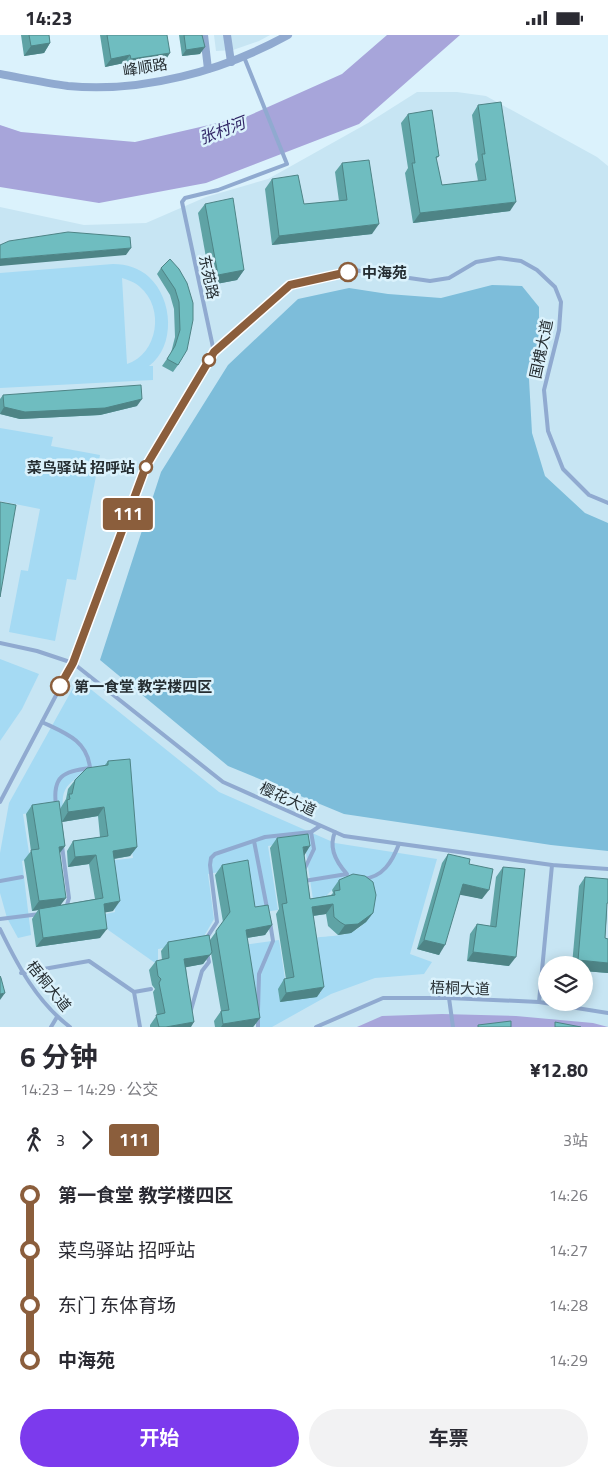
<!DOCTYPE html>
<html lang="zh">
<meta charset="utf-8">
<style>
:root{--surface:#fff;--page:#f2f2f3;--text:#2b2b33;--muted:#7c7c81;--accent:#7c3aed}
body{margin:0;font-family:"Titillium Web","Noto Sans SC",sans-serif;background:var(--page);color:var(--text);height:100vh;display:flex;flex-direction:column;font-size:19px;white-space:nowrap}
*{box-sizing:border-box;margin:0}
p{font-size:16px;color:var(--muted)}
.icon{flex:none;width:28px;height:28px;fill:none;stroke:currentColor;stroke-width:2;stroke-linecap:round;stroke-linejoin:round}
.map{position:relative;height:992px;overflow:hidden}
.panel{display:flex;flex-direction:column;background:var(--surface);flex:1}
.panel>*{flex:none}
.badge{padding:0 10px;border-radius:4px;font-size:18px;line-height:32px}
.tools{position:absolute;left:538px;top:921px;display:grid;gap:10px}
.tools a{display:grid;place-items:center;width:55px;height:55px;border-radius:50%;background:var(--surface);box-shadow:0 2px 12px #0003;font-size:25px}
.map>.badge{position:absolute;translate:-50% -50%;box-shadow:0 0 0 2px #fff}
.legs{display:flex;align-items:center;gap:8px;height:55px;padding:0 20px;font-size:16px}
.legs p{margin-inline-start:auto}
.head{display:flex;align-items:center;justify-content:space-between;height:85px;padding:0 20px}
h1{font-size:28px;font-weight:700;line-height:38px}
.cta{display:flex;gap:10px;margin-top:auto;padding:10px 20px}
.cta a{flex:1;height:58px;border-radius:30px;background:var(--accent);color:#fff;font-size:20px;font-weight:700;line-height:58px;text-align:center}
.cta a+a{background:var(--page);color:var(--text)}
ul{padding:0 20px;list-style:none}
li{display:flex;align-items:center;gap:18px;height:55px;font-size:19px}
li i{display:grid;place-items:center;width:8px;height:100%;margin:0 6px;background:currentColor}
li i::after{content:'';width:12px;height:12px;margin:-6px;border:4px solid;border-radius:50%;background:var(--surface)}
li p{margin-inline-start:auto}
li:first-child i{background:linear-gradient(#0000 50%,currentColor 0)}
li:last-child i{background:linear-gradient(currentColor 50%,#0000 0)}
.status{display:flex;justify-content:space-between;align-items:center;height:35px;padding:0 25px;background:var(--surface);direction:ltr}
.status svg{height:14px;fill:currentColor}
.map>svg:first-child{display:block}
.built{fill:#c7e5f3;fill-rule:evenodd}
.green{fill:#a5daf3;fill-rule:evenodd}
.forest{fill:#7dbdda}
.water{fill:#a7a5da}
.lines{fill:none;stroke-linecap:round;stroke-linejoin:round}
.lane{stroke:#90aad0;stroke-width:4}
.street{stroke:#90aad0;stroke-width:8}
.wall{fill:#5fa3a5;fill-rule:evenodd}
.shaded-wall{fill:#4e8486}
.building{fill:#6fbdc0;stroke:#4e8486}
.line-1-casing{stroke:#fff;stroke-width:11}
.line-1{stroke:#8b5e3c;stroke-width:8}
.stop-1-dot{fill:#fff;stroke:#8b5e3c;stroke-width:2.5}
.labels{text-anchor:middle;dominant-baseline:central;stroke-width:5;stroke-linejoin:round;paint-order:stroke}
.street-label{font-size:15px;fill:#252d31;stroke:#dbf2fc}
.stop-label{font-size:15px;font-weight:bold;fill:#252d31;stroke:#dbf2fc;text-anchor:start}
.water-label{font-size:16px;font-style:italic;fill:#302565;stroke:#dbf2fc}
</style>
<div class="status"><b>14:23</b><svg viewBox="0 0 49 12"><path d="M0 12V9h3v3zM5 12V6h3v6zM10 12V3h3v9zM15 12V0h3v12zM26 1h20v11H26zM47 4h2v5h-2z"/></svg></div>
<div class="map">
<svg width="608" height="992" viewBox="0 0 608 992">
<rect width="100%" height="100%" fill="#dbf2fc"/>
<g class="built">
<path d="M214 0H270L259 6 233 15 216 16Z"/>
<path d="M417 57H457L486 61 597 122 608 131V992H0V172L84 190 146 188 206 162 268 144 368 88ZM546 930H584V968H546Z"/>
</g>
<g class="green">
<path d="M113 229C127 229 139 233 149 242 173 264 176 311 149 331H153V345L0 353V238ZM122 243C128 245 135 247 140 252 165 273 158 319 127 329Z"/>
<path d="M0 393 53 402 51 411 100 420 76 545 67 544 55 606 9 597 21 535 28 536 40 474 0 466Z"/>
<path d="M0 624 39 639 22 674 0 706Z"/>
<path d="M78 644 219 757 335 808 437 824 410 919 432 927 424 939 375 943 331 959 272 992H257L243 910 279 905 288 963 321 958 313 903C333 900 361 903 369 879L335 852 327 860V868L314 871 304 805 268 811 278 875 248 879 242 833 208 839 214 884 203 903V907L158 914V930L104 892 101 880 115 877 108 826 133 823 129 795 80 741C67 749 61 756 63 773L23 779 30 824 22 826 31 900 18 903 7 883 0 858V818L9 768Z"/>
</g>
<path class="forest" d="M492 250 522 251 539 272V306L529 344 532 398 545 441 585 478 608 488V816L551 810 344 779 228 731 100 625 161 437 228 330 298 264 349 253 388 259 441 263Z"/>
<g class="water">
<path d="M387 0H460L359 89 206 148 99 168 0 152V90L21 97 135 107 248 81 342 39Z"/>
<path d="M442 979 516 981 593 988 608 992H357L382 981Z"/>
</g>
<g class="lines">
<g class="lane">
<path d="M214 317 182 167 185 163 218 155 287 129 244 22"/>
<path d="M0 608 37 616 73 628 223 747 344 801 552 830 608 834"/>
<path d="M42 687C65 698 87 705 90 733"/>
<path d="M0 767 73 628 146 431 214 317 290 250 354 235 430 246 449 243 476 227 499 223 521 226 537 235 555 252 561 267 559 295 544 355 548 396 563 434 589 460 608 468"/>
<path d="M56 770C52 741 64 736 90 733"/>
<path d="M254 806 267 873"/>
<path d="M62 811 69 863 66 873"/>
<path d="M304 835 314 814 311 797"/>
<path d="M363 844C383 842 392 827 399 809"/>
<path d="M0 846 22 842"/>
<path d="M304 846 347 839C336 827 328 813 335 797"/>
<path d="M0 884 40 879"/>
<path d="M0 894C18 931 37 967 70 992"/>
<path d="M206 904 217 887 210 830 211 823 215 819 265 802 311 797 320 791"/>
<path d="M21 938 89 926 134 957"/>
<path d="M449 963 453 992"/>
<path d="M539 967 552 830"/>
<path d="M191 975 202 936 209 927 207 918"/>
<path d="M258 975 259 939 273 906 270 887"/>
<path d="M258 982V992"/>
<path d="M51 992 57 982"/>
<path d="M140 992 134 957 151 954"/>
<path d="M316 992 383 963H449L539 967 608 978"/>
</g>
<g class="street">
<path d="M204 0 208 34"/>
<path d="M227 0 231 27"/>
<path d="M0 39C22 43 45 48 68 51 142 58 223 36 288 0"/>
</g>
</g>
<g class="wall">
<path d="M21 0H49L50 8 44 18 24 21Z"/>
<path d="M100 0H167L165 26 125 32 124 28 105 32Z"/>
<path d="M179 0H202L200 19 182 21Z"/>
<path d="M478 70 510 176 413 188 405 138 408 133 401 88 408 79 439 121 436 124 442 150 478 146 475 129 478 125 472 80Z"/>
<path d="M342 128 372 199 272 210 265 154 272 144 304 169 339 166 335 137Z"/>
<path d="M205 169 244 235 237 245 211 250 198 178Z"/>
<path d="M161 233 187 248 178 330 173 337 162 331 171 318 175 302 174 274 170 260 157 239Z"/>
<path d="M3 360 137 371 100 380 20 384 0 379V364Z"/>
<path d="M108 726 137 812 130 821 114 824 113 876 105 877 100 903 36 912 32 884 38 875 32 876 24 825 31 816 26 779 32 770 60 774 66 764 68 754 75 745 105 730ZM98 781 100 802 73 806 67 816 68 832 89 829 95 864 61 870 60 818 65 811 62 787Z"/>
<path d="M277 803 304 821 310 864 331 860 333 858 332 855 339 845 373 878 366 887 351 898 338 900 328 891 326 879 313 881 317 962 280 967 278 954 284 944H286L276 879 279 874 270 813Z"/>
<path d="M448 819 469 829 482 864 460 859 439 920 417 914 442 828Z"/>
<path d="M222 830 255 872 272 890 265 900 247 903 260 983 253 992H215L214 986 221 976 211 918 203 929 186 932 191 992H150V990L157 980 153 957 155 954 152 950 149 935 156 926 162 925 161 916 168 907 210 905 223 887 215 840Z"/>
<path d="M503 832 509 931 467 926 470 899 477 889 490 891 496 842Z"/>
<path d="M585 842 607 878 605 903 608 904V938L584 936V930H572L579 851Z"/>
</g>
<g class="shaded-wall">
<path d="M50 8 44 18 24 21 31 11Z"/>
<path d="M205 12 200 19 182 21 186 15Z"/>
<path d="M170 18 165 26 125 32 131 24Z"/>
<path d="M130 20 124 28 105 32 111 24Z"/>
<path d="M516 167 510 176 413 188 420 178Z"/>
<path d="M379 189 372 199 272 210 279 201Z"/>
<path d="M131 213 126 220 0 231V224Z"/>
<path d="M244 235 237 245 211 250 218 240Z"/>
<path d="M142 364 137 371 100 380 20 384 0 379 4 372Z"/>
<path d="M104 772 98 781 62 787 68 777Z"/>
<path d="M65 811 58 820 59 812Z"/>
<path d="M310 811 304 821 303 812Z"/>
<path d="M137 812 130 821 106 825 113 816Z"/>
<path d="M96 820 89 829 68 832 75 822Z"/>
<path d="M463 849 489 855 482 864 456 859Z"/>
<path d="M66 863 59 872 39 874 38 875 32 876 39 866Z"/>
<path d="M120 866 113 876 97 879 104 869Z"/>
<path d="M333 869 326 879 305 882 312 872Z"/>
<path d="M373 878 366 887 351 898 338 900 345 890Z"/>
<path d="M272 890 265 900 239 904 246 895Z"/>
<path d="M107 894 100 903 36 912 43 903Z"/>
<path d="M424 905 445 910 439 920 417 914Z"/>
<path d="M473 917 516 922 509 931 467 926Z"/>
<path d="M210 920 203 929 177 934 184 924Z"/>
<path d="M578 925 608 928V938L584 936V930H575Z"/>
<path d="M324 952 317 962 280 967 286 958Z"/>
<path d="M5 958 0 965V959Z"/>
<path d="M260 983 253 992H221L223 989Z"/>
<path d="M194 987 191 992H166Z"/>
</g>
<g class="building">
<path d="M29 0H49L50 8 31 11Z"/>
<path d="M107 0H167L170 18 131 24 130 20 111 24Z"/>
<path d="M184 0H202L205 12 186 15Z"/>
<path d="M501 67 516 167 420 178 412 128H415L408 79 432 75 439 121 436 122 442 150 486 145 482 119H485L478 70Z"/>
<path d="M369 125 379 189 279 201 272 144 298 140 304 169 347 165 342 128Z"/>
<path d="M233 163 244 235 218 240 205 169Z"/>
<path d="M68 197 130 202 131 213 0 224V210L9 206Z"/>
<path d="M170 224 179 234 187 248 193 268V285L187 315 178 330 167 324 175 311 180 295 179 267 175 254 161 233Z"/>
<path d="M141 350 142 364 105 373 25 377 4 372 3 360Z"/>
<path d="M0 467 16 470 0 562Z"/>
<path d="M130 724 137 812 113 816 120 866 104 869 107 894 43 903 39 874 103 863 96 820 75 822 73 806 108 801 104 772 68 777 67 765 70 764 69 759H72L75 745 87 733 108 730V726Z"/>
<path d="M59 766 65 811 59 812 66 863 39 866 31 815 39 814 32 770Z"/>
<path d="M308 799 310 811 303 812 310 864 335 860 334 856 340 855 339 845 353 839 365 841 373 847 376 860 373 878 358 889 345 890 340 887 334 882 333 869 312 872 324 952 286 958 284 944 294 942 282 869 287 868 277 803Z"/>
<path d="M448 819 470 824 469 829 493 834 489 855 463 849 445 910 424 905Z"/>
<path d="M248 825 255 872 268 870 272 890 246 895 260 983 223 989 221 976 229 975 216 896 230 877 222 830Z"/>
<path d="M503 832 525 834 516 922 473 917 477 889 496 892Z"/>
<path d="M585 842 608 844V868H607L605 903 608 904V928L578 925Z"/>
<path d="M209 900 212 917 210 920 184 924 194 987 166 992H159L156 980 165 978 159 948 161 944 158 941 156 926 169 923 168 907Z"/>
<path d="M0 941 1 943 5 958 0 959Z"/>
<path d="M511 986V992H478V990Z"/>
<path d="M555 987 581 992H555Z"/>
</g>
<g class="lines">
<g class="line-1-casing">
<path id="line-1" d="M60 651 73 628 146 431 214 317 290 250 348 237"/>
</g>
<use href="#line-1" class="line-1"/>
</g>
<g class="stop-1-dot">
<circle cx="348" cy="237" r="9"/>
<circle cx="209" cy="325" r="6"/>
<circle cx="146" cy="432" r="6"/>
<circle cx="60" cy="651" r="9"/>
</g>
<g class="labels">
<g class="street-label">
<text transform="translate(145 32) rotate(-9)">峰顺路</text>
<text transform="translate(209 242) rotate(78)">东苑路</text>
<text transform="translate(541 314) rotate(-78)">国槐大道</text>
<text transform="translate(288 764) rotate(24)">樱花大道</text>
<text transform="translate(49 951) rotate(51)">梧桐大道</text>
<text transform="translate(460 953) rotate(2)">梧桐大道</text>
</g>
<g class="stop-label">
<text x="362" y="237">中海苑</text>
<text x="135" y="432" text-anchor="end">菜鸟驿站 招呼站</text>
<text x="74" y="651">第一食堂 教学楼四区</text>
</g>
<g class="water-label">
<text transform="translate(222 95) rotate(-21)">张村河</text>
</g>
</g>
</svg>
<div class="tools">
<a><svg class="icon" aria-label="layers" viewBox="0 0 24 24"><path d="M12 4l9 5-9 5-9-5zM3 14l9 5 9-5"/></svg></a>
</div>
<b class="badge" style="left:128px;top:479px;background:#8b5e3c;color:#fff">111</b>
</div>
<section class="panel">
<div class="head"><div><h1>6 分钟</h1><p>14:23 – 14:29 · 公交</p></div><b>¥12.80</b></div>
<div class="legs"><svg class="icon" aria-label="walk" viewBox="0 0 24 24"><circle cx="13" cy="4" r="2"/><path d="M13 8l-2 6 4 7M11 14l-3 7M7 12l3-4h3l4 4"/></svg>3<svg class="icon" aria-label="forward" viewBox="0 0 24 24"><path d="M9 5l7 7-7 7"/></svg><b class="badge" style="background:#8b5e3c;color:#fff">111</b><p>3站</p></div>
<ul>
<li><i style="color:#8b5e3c"></i><b>第一食堂 教学楼四区</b><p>14:26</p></li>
<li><i style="color:#8b5e3c"></i><span>菜鸟驿站 招呼站</span><p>14:27</p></li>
<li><i style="color:#8b5e3c"></i><span>东门 东体育场</span><p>14:28</p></li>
<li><i style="color:#8b5e3c"></i><b>中海苑</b><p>14:29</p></li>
</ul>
<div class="cta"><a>开始</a><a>车票</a></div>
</section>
